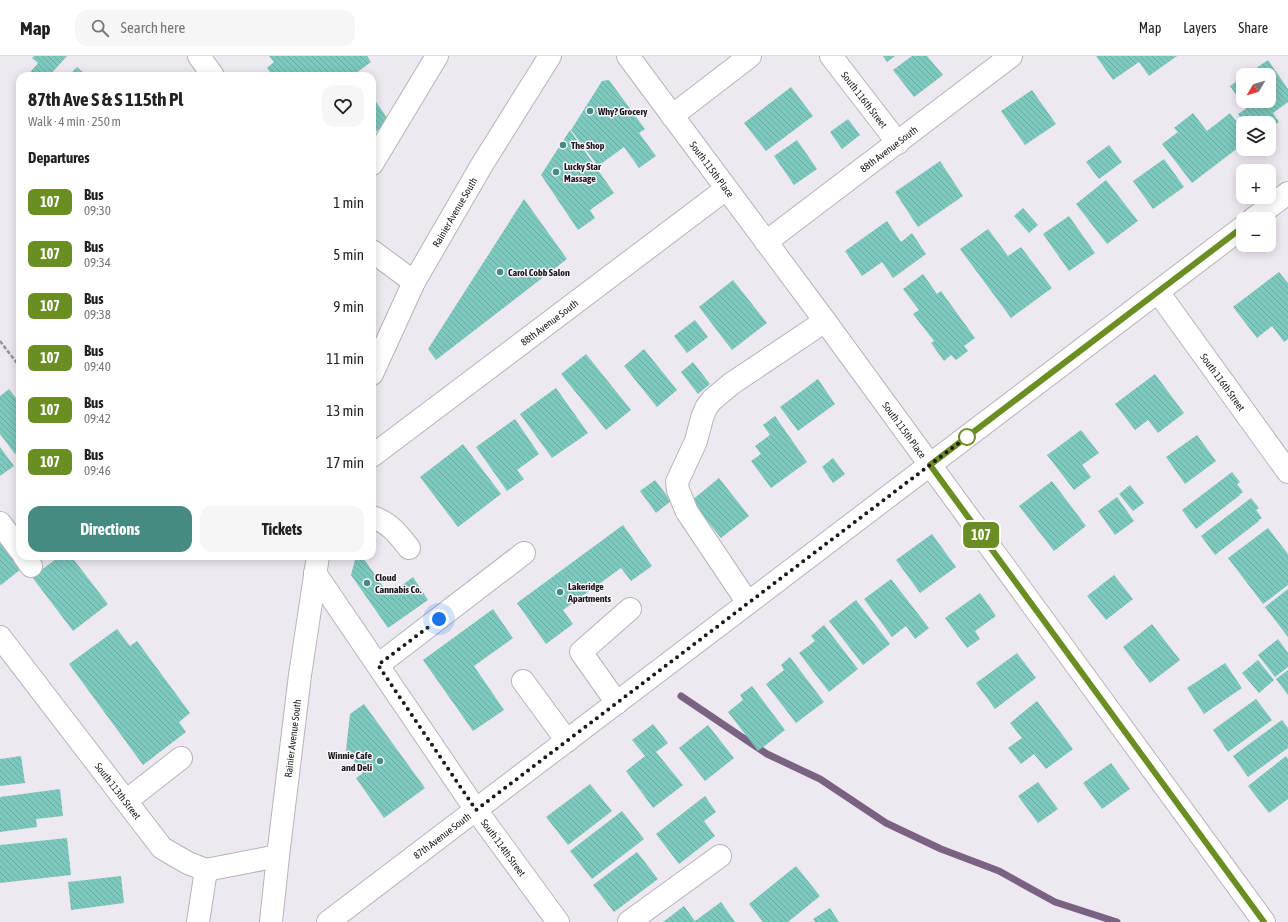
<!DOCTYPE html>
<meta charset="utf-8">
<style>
:root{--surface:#fff;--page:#f6f6f6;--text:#222;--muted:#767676;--line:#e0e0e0;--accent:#468b82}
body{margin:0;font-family:"Asap Condensed",sans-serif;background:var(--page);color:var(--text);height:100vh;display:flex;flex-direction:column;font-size:15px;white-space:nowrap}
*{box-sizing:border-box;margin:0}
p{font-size:13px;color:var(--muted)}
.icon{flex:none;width:22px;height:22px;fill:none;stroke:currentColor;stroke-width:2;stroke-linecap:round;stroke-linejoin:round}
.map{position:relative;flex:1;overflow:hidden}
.sheet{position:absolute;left:16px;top:16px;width:360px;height:488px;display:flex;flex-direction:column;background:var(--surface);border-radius:12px;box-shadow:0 2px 10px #0003}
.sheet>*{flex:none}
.badge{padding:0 8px;border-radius:6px;font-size:14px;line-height:26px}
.needle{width:26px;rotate:232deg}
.fabs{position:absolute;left:1236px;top:12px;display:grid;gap:8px}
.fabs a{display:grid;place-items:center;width:40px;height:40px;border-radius:8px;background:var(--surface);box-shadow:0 2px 10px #0003;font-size:20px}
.you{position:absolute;width:20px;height:20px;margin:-10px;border:3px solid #fff;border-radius:50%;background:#1a73e8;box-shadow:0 0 0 6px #1a73e833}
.map>.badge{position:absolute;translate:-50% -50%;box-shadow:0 0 0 2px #fff}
h2{padding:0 12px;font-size:15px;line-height:36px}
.round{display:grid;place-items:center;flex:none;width:42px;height:42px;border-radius:12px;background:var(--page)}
.head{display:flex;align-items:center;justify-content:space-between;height:68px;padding:0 12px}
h1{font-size:19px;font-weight:700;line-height:30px}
.button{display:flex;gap:8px;margin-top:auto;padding:8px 12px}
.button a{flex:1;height:46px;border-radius:12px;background:var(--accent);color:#fff;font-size:16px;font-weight:700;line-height:46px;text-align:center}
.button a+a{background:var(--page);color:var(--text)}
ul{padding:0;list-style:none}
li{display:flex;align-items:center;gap:12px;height:52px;padding:0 12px}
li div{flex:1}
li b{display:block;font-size:15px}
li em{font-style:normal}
li .badge{min-width:44px;font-weight:700;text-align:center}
header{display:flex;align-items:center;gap:24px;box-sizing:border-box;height:56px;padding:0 20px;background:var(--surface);border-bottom:1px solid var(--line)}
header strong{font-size:19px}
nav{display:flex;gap:22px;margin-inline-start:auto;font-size:14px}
.search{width:280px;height:36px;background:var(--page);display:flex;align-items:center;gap:10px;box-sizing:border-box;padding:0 14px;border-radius:12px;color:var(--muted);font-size:15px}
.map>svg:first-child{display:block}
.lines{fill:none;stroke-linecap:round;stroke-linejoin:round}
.stream{stroke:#7a6283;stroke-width:7}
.building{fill:url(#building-back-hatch)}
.minor-casing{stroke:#b8b3ba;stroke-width:24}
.major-casing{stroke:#b8b3ba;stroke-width:24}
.path{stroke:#959297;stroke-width:2.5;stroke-dasharray:4 2;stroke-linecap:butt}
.minor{stroke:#fff;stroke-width:22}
.major{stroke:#fff;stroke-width:22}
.line-casing{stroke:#fff;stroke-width:9}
.line{stroke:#6b8e23;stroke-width:6}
.walk{stroke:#1b191b;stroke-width:4;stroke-dasharray:0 7.2}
.poi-dot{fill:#468b82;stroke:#fbf6fd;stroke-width:1.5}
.stop-dot{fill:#fff;stroke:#6b8e23;stroke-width:2}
.labels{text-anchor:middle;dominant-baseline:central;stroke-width:3;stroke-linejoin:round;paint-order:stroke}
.street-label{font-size:10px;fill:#1b191b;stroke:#fbf6fd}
.poi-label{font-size:10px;font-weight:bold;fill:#1b191b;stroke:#fbf6fd;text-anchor:start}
</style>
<header>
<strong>Map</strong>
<div class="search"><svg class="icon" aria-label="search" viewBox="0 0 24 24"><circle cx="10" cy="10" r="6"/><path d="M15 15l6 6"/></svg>Search here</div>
<nav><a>Map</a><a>Layers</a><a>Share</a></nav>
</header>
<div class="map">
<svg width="1288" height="866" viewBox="0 0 1288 866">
<defs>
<pattern id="building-back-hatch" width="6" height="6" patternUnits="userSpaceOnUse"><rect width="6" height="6" fill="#7dc9be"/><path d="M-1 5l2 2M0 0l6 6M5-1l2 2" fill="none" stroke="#6baca3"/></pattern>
</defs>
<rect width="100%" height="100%" fill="#eee9f0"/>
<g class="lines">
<path class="stream" d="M681 640 767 698 820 723 886 767 941 793 999 815 1055 846 1117 866"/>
</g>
<g class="building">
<path d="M34 0H67L49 20H27L38 7 32 2Z"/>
<path d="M269 0H367L371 6 356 17 358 20H273L267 12 274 6Z"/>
<path d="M883 0H895L887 6Z"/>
<path d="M912 0H927L943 19 914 41 893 14Z"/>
<path d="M1096 0H1177L1149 20 1139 6 1113 24Z"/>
<path d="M1268 4 1288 33V46L1273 57 1279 66 1269 73V67H1244L1238 58 1246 53 1230 30 1243 21V45H1269V19H1246Z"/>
<path d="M77 11 87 20H68Z"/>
<path d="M609 24 645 73 639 77 656 100 639 112 624 91 598 110 571 74 602 25Z"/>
<path d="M791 31 813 60 766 95 744 67Z"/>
<path d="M1032 34 1056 68 1025 89 1001 55Z"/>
<path d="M372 40 390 66 372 78Z"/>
<path d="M1193 57 1207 75 1230 57 1243 74V88L1192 127 1162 88 1178 76 1174 72Z"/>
<path d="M848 63 860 79 842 93 830 76Z"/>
<path d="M570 74 614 137 590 154 595 162 578 174 541 119Z"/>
<path d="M797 84 817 113 794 129 774 100Z"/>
<path d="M1109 89 1122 106 1099 123 1086 106Z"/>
<path d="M1164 103 1184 131 1153 153 1133 125Z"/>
<path d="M940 105 963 140 918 171 895 136Z"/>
<path d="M1106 124 1138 165 1107 188 1076 148Z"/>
<path d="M524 143 567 203 436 304 428 293Z"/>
<path d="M1023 152 1038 169 1029 177 1014 160Z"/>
<path d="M1069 160 1095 197 1069 215 1043 178Z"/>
<path d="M887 165 901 186 912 177 926 198 893 222 882 206 862 220 845 195Z"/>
<path d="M988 173 1008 200 1021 191 1052 232 1011 262 960 193Z"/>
<path d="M1279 216 1288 227V283L1284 286 1272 270 1257 282 1233 251Z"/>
<path d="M923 218 937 238 941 235 975 282 964 290 968 295 956 304 951 299 944 305 931 287 934 285 913 258 919 254 903 233Z"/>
<path d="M733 224 767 267 732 294 699 251Z"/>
<path d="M695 264 708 281 687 297 674 280Z"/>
<path d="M644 293 677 334 657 351 624 310Z"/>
<path d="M586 298 631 354 606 374 561 318Z"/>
<path d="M693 306 710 328 698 338 681 316Z"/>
<path d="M1155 318 1184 357 1158 377 1148 364 1135 374 1115 348Z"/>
<path d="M818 323 835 348 798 375 780 351Z"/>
<path d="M556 332 588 377 552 402 520 358Z"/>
<path d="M9 333 20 347V395L15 398 0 378V340Z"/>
<path d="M775 360 807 406 771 432 751 405 761 398 755 390 770 379 763 369Z"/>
<path d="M515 363 539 398 517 414 524 423 507 435 476 391Z"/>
<path d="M1081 374 1099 397 1082 409 1091 421 1074 434 1047 399Z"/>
<path d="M1197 379 1216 405 1185 428 1166 401Z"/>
<path d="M463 388 501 438 458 471 420 421Z"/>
<path d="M0 391 14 410 0 420Z"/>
<path d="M833 402 845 418 833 427 822 411Z"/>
<path d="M1232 416 1240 426 1237 428 1243 436 1239 439H1240L1196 473 1182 454Z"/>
<path d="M719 422 749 460 721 482 691 445Z"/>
<path d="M655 424 671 445 656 457 640 435Z"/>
<path d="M1052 425 1086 470 1054 495 1019 450Z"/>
<path d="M1130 429 1144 447 1133 455 1119 438Z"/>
<path d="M1117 441 1134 465 1115 479 1098 455Z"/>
<path d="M1251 442 1259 452 1256 454 1262 462 1259 464V465L1215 499 1201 480Z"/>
<path d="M623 469 652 510 631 525 621 512 563 554 573 568 546 588 517 547Z"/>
<path d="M1268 472 1288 498V529L1263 548 1228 502Z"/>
<path d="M932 478 956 511 920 537 896 504Z"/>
<path d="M0 487 21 513 1 529 0 528Z"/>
<path d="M60 500H71L108 548 73 575 32 521Z"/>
<path d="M356 500H362L389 539 413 521 428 544 388 572 351 519Z"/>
<path d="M1114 519 1133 543 1106 564 1087 540Z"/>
<path d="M891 523 929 572 915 583 906 570 892 581 864 543Z"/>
<path d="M1288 533V581L1265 551Z"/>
<path d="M980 537 996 560 975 575 980 583 967 592 945 562Z"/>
<path d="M856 544 890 588 863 609 829 565Z"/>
<path d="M493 553 513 582 474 610 504 654 473 675 423 604Z"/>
<path d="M1152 568 1180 604 1150 627 1123 591Z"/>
<path d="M824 569 858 613 829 636 799 597 815 585 811 580Z"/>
<path d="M117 573 130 590 137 585 190 657 179 666 186 676 143 709 69 608Z"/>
<path d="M1278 583 1288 597V611L1275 621 1258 599Z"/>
<path d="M1017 597 1036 622 995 653 976 627Z"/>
<path d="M790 601 824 646 796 667 766 628 784 614 781 609Z"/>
<path d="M1258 604 1274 624 1259 637 1242 617Z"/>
<path d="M1225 607 1242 632 1204 658 1187 632Z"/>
<path d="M1288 614V639L1276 623Z"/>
<path d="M752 630 785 674 758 695 728 656 743 644 740 639Z"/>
<path d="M1256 643 1272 664 1228 696 1213 674Z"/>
<path d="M1037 645 1073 693 1046 713 1034 698 1021 708 1008 692 1022 682 1010 667Z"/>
<path d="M364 648 425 732 384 762 356 722 363 717 346 694 350 658Z"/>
<path d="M1282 664 1288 672V692L1248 721 1233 700Z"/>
<path d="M653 668 668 687 656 696 683 729 653 752 626 715 645 700 632 684Z"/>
<path d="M708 669 734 702 705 725 679 692Z"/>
<path d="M21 700 25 727 0 730V703Z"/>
<path d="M1286 700 1288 703V743L1269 757 1248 730Z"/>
<path d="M1111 707 1130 733 1102 753 1083 727Z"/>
<path d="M1038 726 1058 753 1038 767 1018 740Z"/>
<path d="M590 728 612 755 568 789 546 761Z"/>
<path d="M60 733 63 760 36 763 37 771 0 776V741Z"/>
<path d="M705 740 716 756 704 765 715 780 679 808 656 778Z"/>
<path d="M622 755 644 783 592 823 570 795Z"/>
<path d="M67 782 71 819 0 827V789Z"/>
<path d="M637 796 658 823 614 856 593 829Z"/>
<path d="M796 810 820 840 788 866H763L749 848Z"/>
<path d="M121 820 124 847 71 854 68 826Z"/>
<path d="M721 846 735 866H663L684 850 695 865Z"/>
<path d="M830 852 839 866H815L813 863Z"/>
</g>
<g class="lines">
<g class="minor-casing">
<g id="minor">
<path d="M199 0 213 20"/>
<path id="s1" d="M628 0 825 265 1264 866"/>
<path id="s2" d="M831 0 898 87"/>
<path d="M672 60 750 0"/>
<path d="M372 108 437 0"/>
<path d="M1253 163 1288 137"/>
<path id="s3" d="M766 186 1011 0"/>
<path d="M372 195 414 226"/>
<path id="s4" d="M1158 236 1288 416"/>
<path id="s5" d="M372 400 726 133"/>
<path d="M372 461C389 466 398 478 409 492"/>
<path d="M0 467 20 494"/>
<path d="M24 500 31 510"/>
<path id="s6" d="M315 517 476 754 558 866"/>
<path d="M748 547 687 456 678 434 677 426 696 385 702 362 706 352 712 344 731 328 825 265"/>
<path id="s7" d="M0 581 162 792 188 807 206 814 278 800"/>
<path d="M378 609 524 497"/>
<path d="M523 625 567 685"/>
<path d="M617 647 581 596 630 553"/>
<path d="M126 745 181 702"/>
<path d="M198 866 206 814"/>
<path id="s8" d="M328 866 1243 171"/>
<path d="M629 866 720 800"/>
</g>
</g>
<g class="major-casing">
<g id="major">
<path id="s9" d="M372 318 414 226 483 107 550 0"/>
<path id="s10" d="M271 866 278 800 300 619 318 500"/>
</g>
</g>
<path class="path" d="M0 285 20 311"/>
<use href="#minor" class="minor"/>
<use href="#major" class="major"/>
</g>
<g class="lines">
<g class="line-casing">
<path id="line" d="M1243 171 930 409 1264 866"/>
</g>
<use href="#line" class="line"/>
<path class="walk" d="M439 563 378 609 476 754 968 380 967 381"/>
</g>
<g class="poi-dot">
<circle cx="590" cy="55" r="4"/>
<circle cx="563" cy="89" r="4"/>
<circle cx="556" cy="116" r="4"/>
<circle cx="500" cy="216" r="4"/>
<circle cx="367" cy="527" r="4"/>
<circle cx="560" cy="536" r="4"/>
<circle cx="380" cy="705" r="4"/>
</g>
<circle class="stop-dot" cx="967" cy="381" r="8"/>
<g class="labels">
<g class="street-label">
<text stroke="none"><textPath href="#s2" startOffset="55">South 116th Street</textPath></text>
<text stroke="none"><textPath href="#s3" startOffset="154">88th Avenue South</textPath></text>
<text stroke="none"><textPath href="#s1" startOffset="141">South 115th Place</textPath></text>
<text stroke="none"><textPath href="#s9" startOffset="182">Rainier Avenue South</textPath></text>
<text stroke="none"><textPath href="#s5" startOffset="222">88th Avenue South</textPath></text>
<text stroke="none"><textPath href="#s4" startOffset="111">South 116th Street</textPath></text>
<text stroke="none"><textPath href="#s1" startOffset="465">South 115th Place</textPath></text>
<text stroke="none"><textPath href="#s10" startOffset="185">Rainier Avenue South</textPath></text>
<text stroke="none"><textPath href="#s7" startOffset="194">South 113th Street</textPath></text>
<text stroke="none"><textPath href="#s8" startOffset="143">87th Avenue South</textPath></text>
<text stroke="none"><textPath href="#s6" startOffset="333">South 114th Street</textPath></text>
</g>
<g class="poi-label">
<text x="598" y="55">Why? Grocery</text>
<text x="571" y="89">The Shop</text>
<text x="564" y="110">Lucky Star<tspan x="564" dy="12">Massage</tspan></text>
<text x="508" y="216">Carol Cobb Salon</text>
<text x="375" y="521">Cloud<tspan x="375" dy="12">Cannabis Co.</tspan></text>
<text x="568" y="530">Lakeridge<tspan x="568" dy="12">Apartments</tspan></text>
<text x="372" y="699" text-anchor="end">Winnie Cafe<tspan x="372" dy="12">and Deli</tspan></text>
</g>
</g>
</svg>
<div class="fabs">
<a><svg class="needle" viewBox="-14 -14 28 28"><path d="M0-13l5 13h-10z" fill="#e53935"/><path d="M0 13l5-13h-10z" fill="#767676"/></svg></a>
<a><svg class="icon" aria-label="layers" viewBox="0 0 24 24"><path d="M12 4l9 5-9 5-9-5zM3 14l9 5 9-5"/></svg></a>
<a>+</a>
<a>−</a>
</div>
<div class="you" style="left:439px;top:563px"></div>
<b class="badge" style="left:981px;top:479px;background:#6b8e23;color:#fff">107</b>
<section class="sheet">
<div class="head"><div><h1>87th Ave S &amp; S 115th Pl</h1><p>Walk · 4 min · 250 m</p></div><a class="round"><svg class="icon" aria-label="heart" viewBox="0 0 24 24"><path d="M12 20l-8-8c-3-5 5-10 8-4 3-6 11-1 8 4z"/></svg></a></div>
<h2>Departures</h2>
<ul>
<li><span class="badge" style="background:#6b8e23;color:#fff">107</span><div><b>Bus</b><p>09:30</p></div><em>1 min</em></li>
<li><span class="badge" style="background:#6b8e23;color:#fff">107</span><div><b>Bus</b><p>09:34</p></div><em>5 min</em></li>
<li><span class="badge" style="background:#6b8e23;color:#fff">107</span><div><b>Bus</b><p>09:38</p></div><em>9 min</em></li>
<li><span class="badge" style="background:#6b8e23;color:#fff">107</span><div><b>Bus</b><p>09:40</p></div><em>11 min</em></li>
<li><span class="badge" style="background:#6b8e23;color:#fff">107</span><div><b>Bus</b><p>09:42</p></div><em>13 min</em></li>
<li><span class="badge" style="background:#6b8e23;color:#fff">107</span><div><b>Bus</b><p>09:46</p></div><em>17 min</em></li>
</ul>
<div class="button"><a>Directions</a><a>Tickets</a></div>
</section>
</div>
